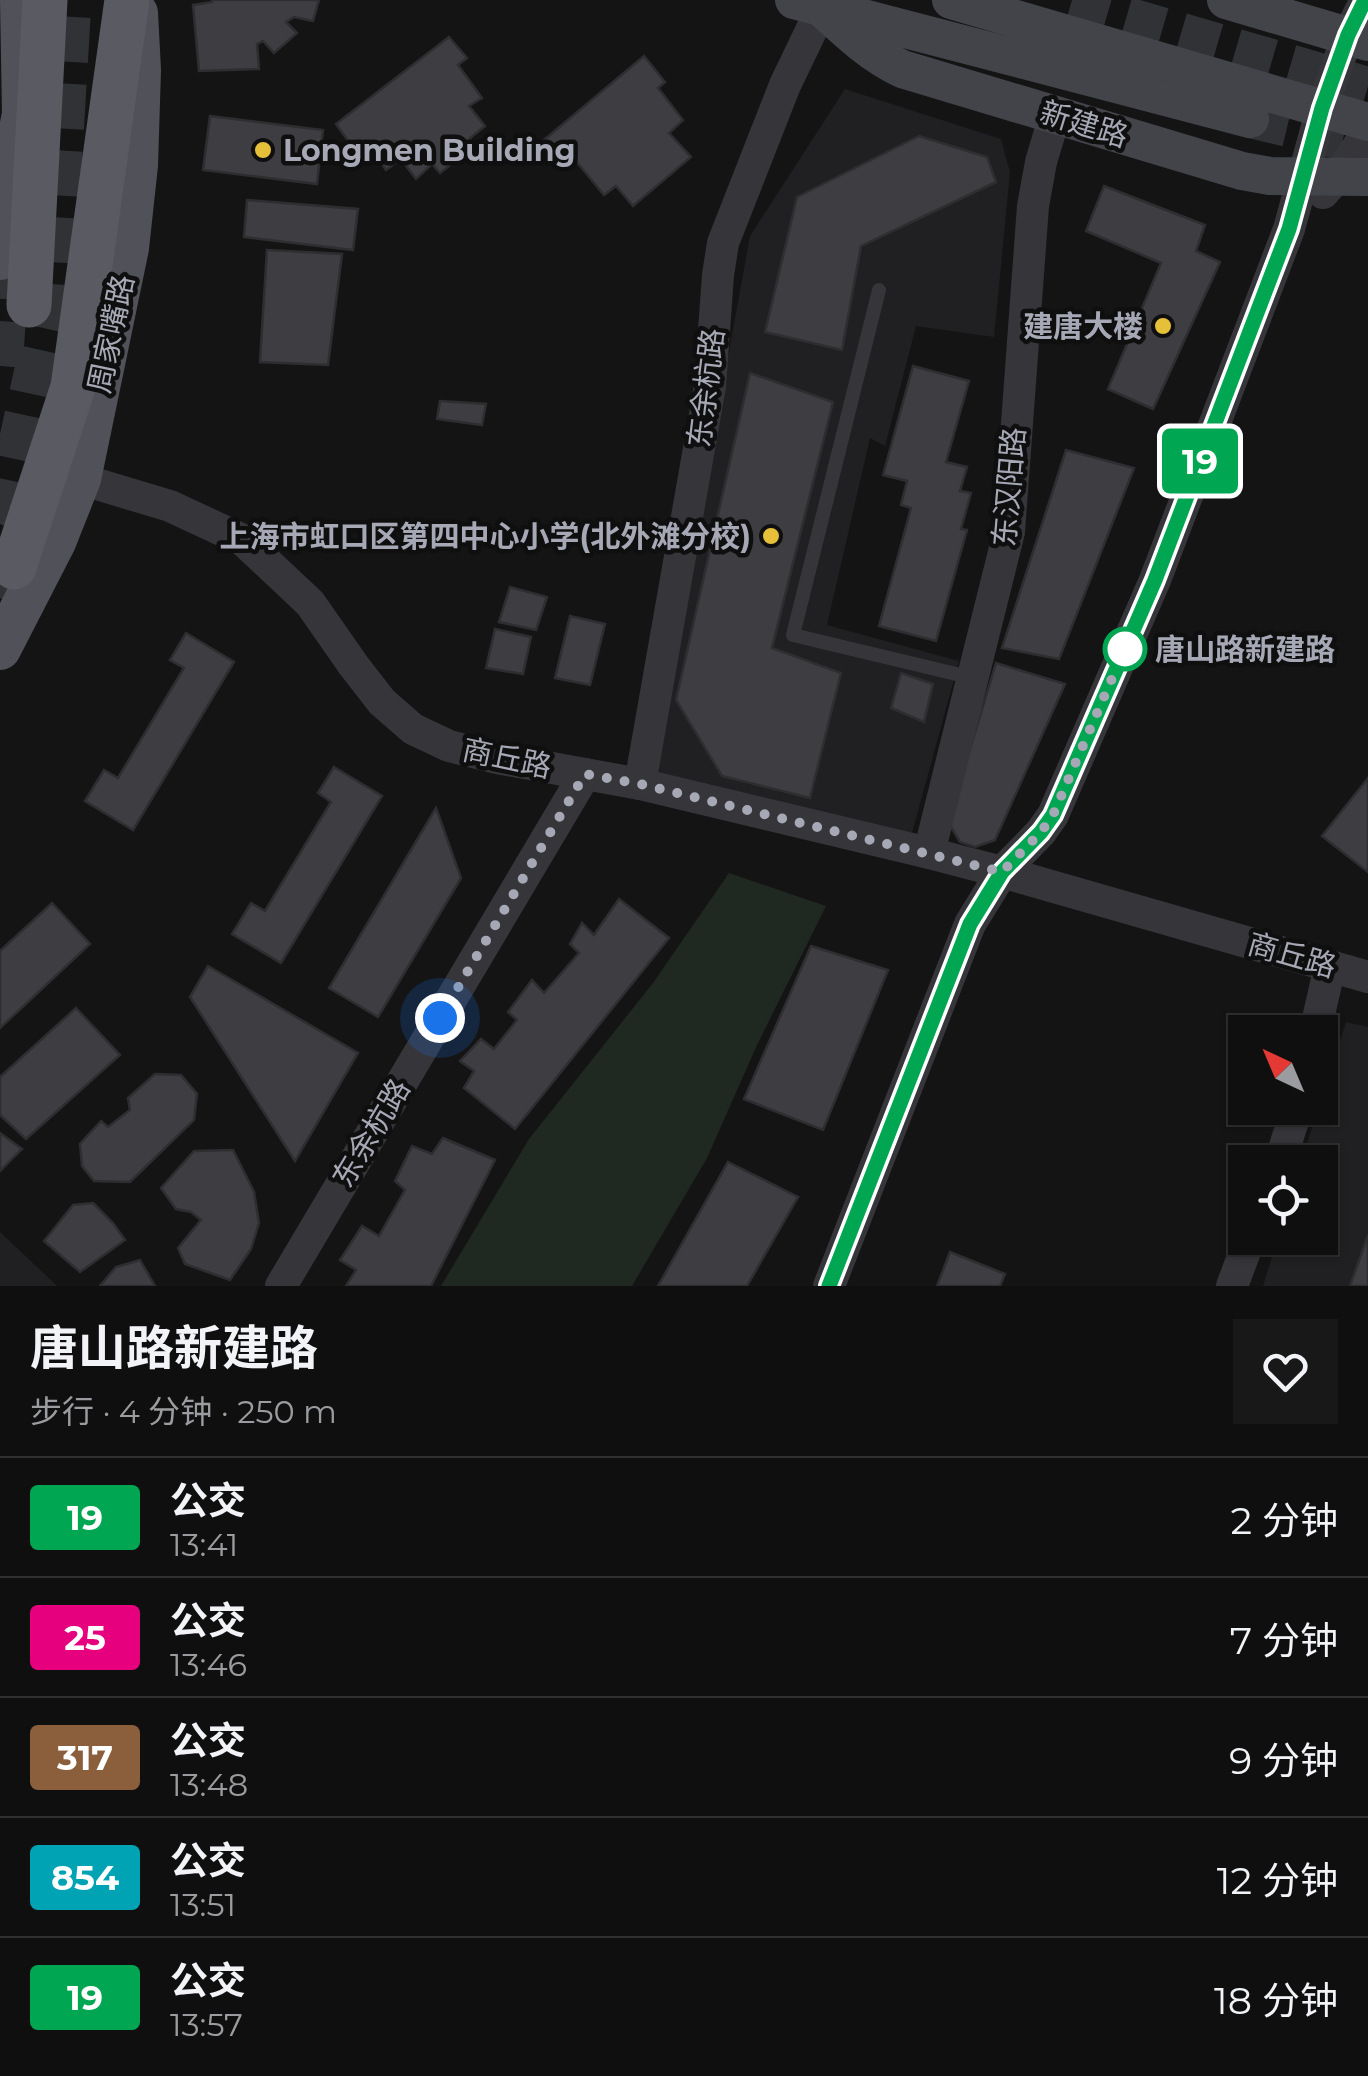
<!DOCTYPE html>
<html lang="zh">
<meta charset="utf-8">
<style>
:root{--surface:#0f0f10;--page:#181819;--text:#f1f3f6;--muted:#9b9c9f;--line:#2f2f30}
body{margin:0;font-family:Montserrat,"Noto Sans SC",sans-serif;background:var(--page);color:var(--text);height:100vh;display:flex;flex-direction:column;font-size:38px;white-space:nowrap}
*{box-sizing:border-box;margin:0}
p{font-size:32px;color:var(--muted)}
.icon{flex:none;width:55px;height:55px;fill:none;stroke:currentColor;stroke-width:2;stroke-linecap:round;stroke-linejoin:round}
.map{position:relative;height:1286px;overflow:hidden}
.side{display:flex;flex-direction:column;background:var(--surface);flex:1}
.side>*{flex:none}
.badge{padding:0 20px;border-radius:8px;font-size:35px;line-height:65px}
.needle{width:65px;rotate:316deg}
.tools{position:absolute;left:1228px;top:1015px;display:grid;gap:20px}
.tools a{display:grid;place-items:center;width:110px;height:110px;border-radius:0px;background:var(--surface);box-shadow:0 2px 8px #0004,0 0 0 2px var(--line);font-size:50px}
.you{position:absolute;width:50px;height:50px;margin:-25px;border:8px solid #fff;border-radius:50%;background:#1a73e8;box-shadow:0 0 0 15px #1a73e833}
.map>.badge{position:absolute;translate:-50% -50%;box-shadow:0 0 0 5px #fff}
.round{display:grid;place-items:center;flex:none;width:105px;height:105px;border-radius:0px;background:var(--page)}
.summary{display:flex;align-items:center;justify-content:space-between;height:170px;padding:0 30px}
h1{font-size:48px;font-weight:700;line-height:75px}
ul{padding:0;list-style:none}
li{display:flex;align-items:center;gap:30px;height:120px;padding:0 30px;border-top:2px solid var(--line)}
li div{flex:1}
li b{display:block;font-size:38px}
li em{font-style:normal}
li .badge{min-width:110px;font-weight:700;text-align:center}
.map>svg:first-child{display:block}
.built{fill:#202022}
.green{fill:#202822}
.building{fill:#3e3e42;stroke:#2e2e31;stroke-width:2.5}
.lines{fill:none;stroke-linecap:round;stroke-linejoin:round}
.secondary-tunnel{stroke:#313235;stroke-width:38;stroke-dasharray:38 19;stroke-linecap:butt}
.trunk-tunnel{stroke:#313235;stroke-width:45;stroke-dasharray:45 22;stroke-linecap:butt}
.service{stroke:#35353a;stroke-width:14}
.tertiary{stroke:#35353a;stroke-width:32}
.secondary{stroke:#43444a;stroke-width:38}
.primary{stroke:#515259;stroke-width:42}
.trunk{stroke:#595a62;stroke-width:45}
.line-casing{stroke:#fff;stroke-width:22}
.line{stroke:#00a651;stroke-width:15}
.walk{stroke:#a6a9b5;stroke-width:10;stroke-dasharray:0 18}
.poi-dot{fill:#e7c03a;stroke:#0f0f10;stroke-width:4}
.stop-dot{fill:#fff;stroke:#00a651;stroke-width:5}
.labels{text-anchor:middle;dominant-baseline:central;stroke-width:9;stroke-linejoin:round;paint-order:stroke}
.street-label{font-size:30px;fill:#a6a9b5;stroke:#0f0f10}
.poi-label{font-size:30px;font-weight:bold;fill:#a6a9b5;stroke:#0f0f10;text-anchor:end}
.stop-label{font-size:30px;font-weight:bold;fill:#a6a9b5;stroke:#0f0f10;text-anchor:start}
</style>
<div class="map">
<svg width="1368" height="1286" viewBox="0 0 1368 1286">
<rect width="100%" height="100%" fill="#141415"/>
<g class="built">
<path d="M845 89 1001 139 1010 172 994 337 916 326 885 446 870 438 827 625 959 661 912 833 653 771 750 236Z"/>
<path d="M1346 1022 1368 1027V1286H1263L1278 1238H1320V1162H1301Z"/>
<path d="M0 1232 57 1286H0Z"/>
</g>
<path class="green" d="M729 873 826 906 757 1045 707 1158 632 1286H441L529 1139 653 983Z"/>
<g class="building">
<path d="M212 0H319L313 21 294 17 286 22 297 33 274 53 263 41 257 44 259 69 199 71 193 5 212 2Z"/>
<path d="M449 37 467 58 458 65 482 98 469 106 485 126 470 138 474 146 440 173 432 164 416 179 401 159 386 170 367 142 355 150 336 124Z"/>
<path d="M644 56 665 82 658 88 683 120 669 133 691 157 633 206 616 186 604 195 576 161 568 169 544 140Z"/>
<path d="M210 116 323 130 317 184 203 170Z"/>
<path d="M919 136 987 157 996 182 861 246 842 350 765 332 797 197Z"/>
<path d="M1104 186 1205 225 1196 251 1220 262 1153 409 1108 389 1161 263 1086 231Z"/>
<path d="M247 200 358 209 353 250 244 237Z"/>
<path d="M267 250 342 254 328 365 260 362Z"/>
<path d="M913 366 969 381 946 462 967 467 960 491 971 493 961 529 967 530 936 641 879 626 911 508 901 505 907 481 883 475Z"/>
<path d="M750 373 833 402 772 648 841 673 810 798 722 776 676 700Z"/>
<path d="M440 401 486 404 482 425 437 419Z"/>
<path d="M1066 450 1134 468 1059 659 1002 648Z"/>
<path d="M510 587 547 597 536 630 499 622Z"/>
<path d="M570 616 605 624 590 685 555 678Z"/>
<path d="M495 629 531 637 523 674 486 668Z"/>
<path d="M186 633 234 662 133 830 85 801 104 770 118 778 184 668 170 660Z"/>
<path d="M996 663 1065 684 995 840 975 847 960 842 948 822Z"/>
<path d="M901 673 933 684 924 722 891 708Z"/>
<path d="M334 767 382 796 281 963 232 934 251 903 265 911 331 802 318 793Z"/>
<path d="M1368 778V872L1322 836Z"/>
<path d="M436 808 461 878 378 1017 329 988Z"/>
<path d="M619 899 669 938 515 1129 464 1088 474 1071 460 1061 481 1039 494 1049 517 1020 508 1012 532 980 544 993 579 953 570 944 582 923 594 935Z"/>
<path d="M52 903 90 944 0 1028V951Z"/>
<path d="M811 946 888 970 823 1130 744 1099Z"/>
<path d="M208 966 358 1053 295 1161 190 997Z"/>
<path d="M76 1008 120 1055 26 1139 0 1115V1077Z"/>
<path d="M155 1074 181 1075 197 1094 194 1120 130 1182 94 1181 82 1166 80 1144 101 1121 108 1127 130 1110 128 1098Z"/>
<path d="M0 1133 22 1149 0 1171Z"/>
<path d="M443 1138 495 1160 431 1286H346L356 1270 340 1260 362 1226 379 1236 405 1190 395 1181 412 1146 432 1154Z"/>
<path d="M233 1150 254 1192 259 1223 251 1249 230 1280 185 1264 178 1248 201 1220 191 1212 176 1209 161 1188 194 1151Z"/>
<path d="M728 1162 798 1197 747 1286H658Z"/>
<path d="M93 1203 113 1223 125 1240 80 1272 44 1241 73 1205Z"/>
<path d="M1368 1235V1286H1350Z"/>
<path d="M950 1252 1005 1274 1000 1286H937Z"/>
<path d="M140 1260 155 1286H100L116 1267Z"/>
</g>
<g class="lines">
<g class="secondary-tunnel">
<path d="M1072 0 1368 86"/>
<path d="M1250 119 1368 147"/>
</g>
<g class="trunk-tunnel">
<path d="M0 366 11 217"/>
<path d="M0 524 7 507 51 306 69 0"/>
<path d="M0 598 14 567"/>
</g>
<path class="service" d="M879 290 793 635 973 678"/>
<g class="tertiary">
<path d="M1323 193 1339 175 1368 131"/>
<path d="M80 479 170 506 243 540 310 603 354 666 382 702 413 729 449 746 497 758 640 784 929 853 1002 872 1368 977"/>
<path d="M640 784 710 386 718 275 723 243 785 85 822 8"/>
<path d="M929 853 1009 532 1033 206 1041 162 1055 115"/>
<path d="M1315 1032 1330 966"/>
<path d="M1280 1162 1297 1108"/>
<path d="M281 1286 585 774"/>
<path d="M829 1286 970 924 1002 872 1041 832 1053 815 1155 580 1289 229 1322 108 1348 35 1366 0"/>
<path d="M1232 1286 1250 1238"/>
</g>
<g class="secondary">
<path d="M794 0 1250 119"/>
<path d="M951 0 1368 122"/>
<path d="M1226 0 1368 42"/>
<path d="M822 8C847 31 871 54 902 69L1242 171 1270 176 1368 177"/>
</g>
<g class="primary">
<path d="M0 259 8 190 23 114 21 0"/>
<path d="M0 649 55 542 80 479 128 248 137 165 140 70 137 13"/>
</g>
<g class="trunk">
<path d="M29 305 45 0"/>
<path d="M14 567 73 387 127 0"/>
</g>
</g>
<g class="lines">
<g class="line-casing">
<path id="line" d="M829 1286 970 924 1002 872 1041 832 1053 815 1155 580 1289 229 1322 108 1348 35 1365 0"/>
</g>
<use href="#line" class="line"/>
<path class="walk" d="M440 1018 585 774 640 784 1002 872 1041 832 1053 815 1126 646 1125 649"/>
</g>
<g class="poi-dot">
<circle cx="263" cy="150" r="10"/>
<circle cx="1163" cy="326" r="10"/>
<circle cx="771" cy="536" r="10"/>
</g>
<circle class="stop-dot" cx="1125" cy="649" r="20"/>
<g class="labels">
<g class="street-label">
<text transform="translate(1084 124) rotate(17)">新建路</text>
<text transform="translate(111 334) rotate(-78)">周家嘴路</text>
<text transform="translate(706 388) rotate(-83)">东余杭路</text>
<text transform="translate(1009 487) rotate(-85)">东汉阳路</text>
<text transform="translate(507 758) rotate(12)">商丘路</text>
<text transform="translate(1292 955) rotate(16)">商丘路</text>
<text transform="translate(371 1133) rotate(-59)">东余杭路</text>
</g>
<g class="poi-label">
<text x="283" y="150" text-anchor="start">Longmen Building</text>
<text x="1143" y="326">建唐大楼</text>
<text x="751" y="536">上海市虹口区第四中心小学(北外滩分校)</text>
</g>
<g class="stop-label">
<text x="1155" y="649">唐山路新建路</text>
</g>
</g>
</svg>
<div class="tools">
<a><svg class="needle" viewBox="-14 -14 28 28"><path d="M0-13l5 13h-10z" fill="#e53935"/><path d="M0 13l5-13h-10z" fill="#9b9c9f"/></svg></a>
<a><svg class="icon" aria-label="locate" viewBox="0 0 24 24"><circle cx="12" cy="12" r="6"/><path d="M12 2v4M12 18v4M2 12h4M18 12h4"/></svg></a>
</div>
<div class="you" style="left:440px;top:1018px"></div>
<b class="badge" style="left:1200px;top:461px;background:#00a651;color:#fff">19</b>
</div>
<section class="side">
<div class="summary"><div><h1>唐山路新建路</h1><p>步行 · 4 分钟 · 250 m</p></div><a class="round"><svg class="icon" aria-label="heart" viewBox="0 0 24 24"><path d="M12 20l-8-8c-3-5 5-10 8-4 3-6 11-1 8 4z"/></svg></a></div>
<ul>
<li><span class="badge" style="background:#00a651;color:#fff">19</span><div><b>公交</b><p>13:41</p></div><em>2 分钟</em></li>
<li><span class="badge" style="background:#e6007e;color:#fff">25</span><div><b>公交</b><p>13:46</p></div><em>7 分钟</em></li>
<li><span class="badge" style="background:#8b5e3c;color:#fff">317</span><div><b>公交</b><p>13:48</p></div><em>9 分钟</em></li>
<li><span class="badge" style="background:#00a3b4;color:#fff">854</span><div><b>公交</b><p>13:51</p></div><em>12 分钟</em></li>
<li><span class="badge" style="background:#00a651;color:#fff">19</span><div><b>公交</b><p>13:57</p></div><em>18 分钟</em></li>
</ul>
</section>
